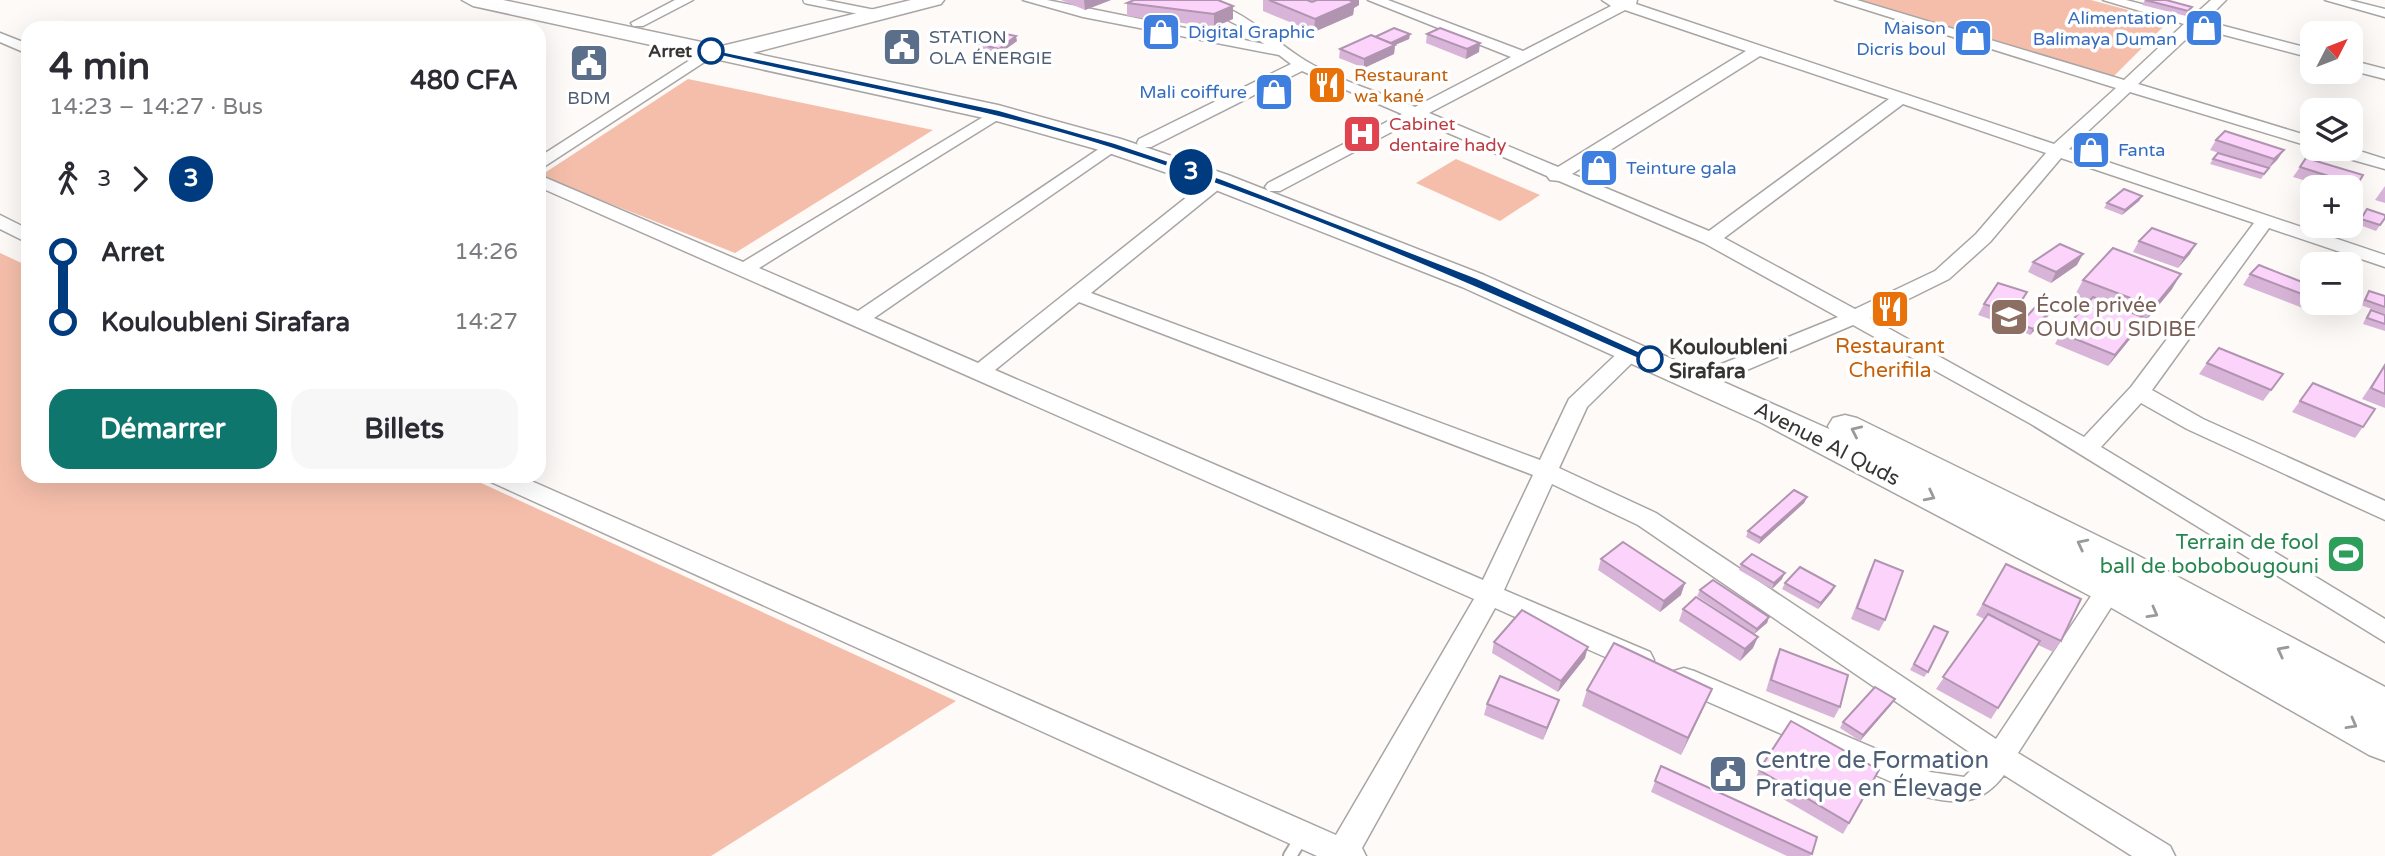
<!DOCTYPE html>
<html lang="fr">
<meta charset="utf-8">
<style>
:root{--surface:#fff;--page:#f7f7f7;--text:#2b2b33;--muted:#7c7c81;--accent:#0f766e}
body{margin:0;font-family:"Varela Round",sans-serif;background:var(--page);color:var(--text);height:100vh;display:flex;flex-direction:column;font-size:26px;white-space:nowrap}
*{box-sizing:border-box;margin:0}
p{font-size:23px;color:var(--muted)}
.icon{flex:none;width:38px;height:38px;fill:none;stroke:currentColor;stroke-width:2;stroke-linecap:round;stroke-linejoin:round}
.map{position:relative;flex:1;overflow:hidden}
.sheet{position:absolute;left:21px;top:21px;width:525px;height:462px;display:flex;flex-direction:column;background:var(--surface);border-radius:21px;box-shadow:0 7px 28px #0002}
.sheet>*{flex:none}
.badge{padding:0 14px;border-radius:23px;font-size:24px;line-height:46px}
.needle{width:46px;rotate:48deg}
.controls{position:absolute;left:2300px;top:21px;display:grid;gap:14px}
.controls a{display:grid;place-items:center;width:63px;height:63px;border-radius:14px;background:var(--surface);box-shadow:0 7px 28px #0002;font-size:35px}
.map>.badge{position:absolute;translate:-50% -50%;box-shadow:0 0 0 4px #fff}
.legs{display:flex;align-items:center;gap:10px;height:77px;padding:0 28px;font-size:23px}
.legs p{margin-inline-start:auto}
.overview{display:flex;align-items:center;justify-content:space-between;height:119px;padding:0 28px}
h1{font-size:38px;font-weight:800;line-height:52px}
.primary-button{display:flex;gap:14px;margin-top:auto;padding:14px 28px}
.primary-button a{flex:1;height:80px;border-radius:21px;background:var(--accent);color:#fff;font-size:28px;font-weight:800;line-height:80px;text-align:center}
.primary-button a+a{background:var(--page);color:var(--text)}
ul{padding:0 28px;list-style:none}
li{display:flex;align-items:center;gap:24px;height:70px;font-size:26px}
li i{display:grid;place-items:center;width:10px;height:100%;margin:0 9px;background:currentColor}
li i::after{content:'';width:18px;height:18px;margin:-9px;border:5px solid;border-radius:50%;background:var(--surface)}
li p{margin-inline-start:auto}
li:first-child i{background:linear-gradient(#0000 50%,currentColor 0)}
li:last-child i{background:linear-gradient(currentColor 50%,#0000 0)}
.map>svg:first-child{display:block}
.green{fill:#f5beab}
.lines{fill:none;stroke-linecap:round;stroke-linejoin:round}
.service-far1-casing{stroke:#a8a5a4;stroke-width:10}
.service-casing{stroke:#a8a5a4;stroke-width:16}
.minor-casing{stroke:#a8a5a4;stroke-width:3}
.secondary-casing{stroke:#a8a5a4;stroke-width:3}
.primary-casing{stroke:#a8a5a4;stroke-width:3}
.service-far1{stroke:#fff;stroke-width:7}
.service{stroke:#fff;stroke-width:12}
.minor{fill:#fff;fill-rule:evenodd}
.secondary{fill:#fff;fill-rule:evenodd}
.primary{fill:#fff;fill-rule:evenodd}
.wall{fill:#d8b5d8}
.shaded-wall{fill:#b094b0}
.building{fill:#fbd3fb;stroke:#b094b0;stroke-width:2}
.oneway{stroke:#9a9a9a}
.line-1{fill:#003b80;stroke:#fff;stroke-width:2}
.stop-1-dot{fill:#fff;stroke:#003b80;stroke-width:3.5}
.labels{text-anchor:middle;dominant-baseline:central;stroke-width:7;stroke-linejoin:round;paint-order:stroke}
.far-shop-label{font-size:18px;fill:#366cbe;stroke:#fff;text-anchor:end}
.far-service-label{font-size:18px;fill:#4e5e75;stroke:#fff;text-anchor:start}
.far-stop-label{font-size:18px;font-weight:bold;fill:#363534;stroke:#fff;text-anchor:end}
.far-food-label{font-size:18px;fill:#c56008;stroke:#fff;text-anchor:start}
.far-health-label{font-size:18px;fill:#be3a42;stroke:#fff;text-anchor:start}
.education-label{font-size:21px;fill:#785e54;stroke:#fff;text-anchor:start}
.food-label{font-size:21px;fill:#c56008;stroke:#fff}
.stop-label{font-size:21px;font-weight:bold;fill:#363534;stroke:#fff;text-anchor:start}
.street-label{font-size:21px;fill:#363534;stroke:#fff}
.leisure-label{font-size:21px;fill:#27864d;stroke:#fff;text-anchor:end}
.near-service-label{font-size:24px;fill:#4e5e75;stroke:#fff;text-anchor:start}
</style>
<div class="map">
<svg width="2385" height="856" viewBox="0 0 2385 856">
<rect width="100%" height="100%" fill="#fdfaf8"/>
<g class="green">
<path d="M1857 0H2091L2169 21 2112 78 1854 2Z"/>
<path d="M688 79 933 130 735 253 540 176Z"/>
<path d="M1456 159 1540 195 1500 221 1416 183Z"/>
<path d="M0 253 28 266V476H466L956 701 711 856H0Z"/>
</g>
<g class="lines">
<g class="service-far1-casing">
<path id="service-far1" d="M807 0 877 14"/>
</g>
<g class="service-casing">
<path id="service" d="M1290 856 1303 835"/>
</g>
<g class="minor-casing">
<g id="minor">
<path d="M675 0H693L643 26H633L631 23Z"/>
<path d="M1023 0H1047L1264 44 1241 27 1190 0C1236 0 1269 38 1306 61 1339 81 1380 92 1415 107L1511 57 1368 0H1388L1523 51 1611 6 1602 0H1637L1636 4 2054 144 2116 88 1835 0H1857L2124 80 2184 24 2103 0H2126L2192 17 2211 0H2226L2205 21 2312 49V58L2198 28 2138 84 2312 137V147L2130 92 2069 149 2385 255V267L2269 228 2152 390 2203 419 2385 501V520L2187 429 2141 403 2101 447 2385 619V642L2031 424 1853 325 1735 375H1719L1716 370 1719 365 1838 317 1704 243 1559 181 1550 180 1547 176 1416 119 1280 191H1268L1265 187 1268 183 1402 114 1302 71 1151 147H1139L1137 143 1139 139 1291 64 1279 55 1083 17ZM1625 10 1746 51 1558 167 1429 113ZM1760 56 1889 99 1709 231 1572 174ZM1903 104 2046 153 1976 234 1935 271 1855 309 1724 238ZM2061 158 2254 223 2131 387 2084 437 1870 318 1949 279 1990 242Z"/>
<path d="M2325 0H2349L2385 9V17Z"/>
<path d="M0 33 28 44V54L0 42Z"/>
<path d="M704 51 709 53V59L539 170V157Z"/>
<path d="M2350 60 2385 69V79L2350 70Z"/>
<path d="M998 108 1004 110V116L759 268 858 311 1112 140 1118 141 1121 145 1118 149 874 318 978 363 1212 177 1218 176 1227 181 1224 185 1091 293 1540 460 1569 399 1625 346H1639L1643 351 1639 356 1587 407 1559 468 1656 513 1996 739 2101 581 2110 578 2119 581 2123 588 2119 595 2018 753 2170 846 2175 856H2132L2004 775C1982 804 1960 805 1926 797L1674 687 1670 679 1674 671 1684 668 1694 671 1930 772 1964 777 1981 760 1638 525 1552 484 1504 590 1650 652 1654 660 1650 668 1640 671 1630 668 1495 608 1362 848 1366 856H1317L491 482 487 476H520L1336 835 1474 599 539 187V175L743 262ZM1079 302 1533 475 1483 580 995 370Z"/>
<path d="M2350 148 2385 159V169L2328 153 2325 149Z"/>
<path d="M0 215 28 229V243L0 229Z"/>
</g>
</g>
<g class="secondary-casing">
<path id="secondary" d="M911 0H944L941 4 752 53 704 62 693 56 697 52Z"/>
</g>
<g class="primary-casing">
<path id="primary" d="M462 0H503L998 105 1121 139 1228 175 1484 275 1829 429 1828 426 1833 418 1845 415 1857 418 2137 555 2385 687V761L2369 755 2096 599 1760 422 1462 287 1208 187 1103 151 993 120 473 6Z"/>
</g>
<use href="#service-far1" class="service-far1"/>
<use href="#service" class="service"/>
<use href="#minor" class="minor"/>
<use href="#secondary" class="secondary"/>
<use href="#primary" class="primary"/>
</g>
<g class="wall">
<path d="M1061 0H1111L1085 10Z"/>
<path d="M1263 0H1359V5L1354 8 1353 15 1314 32 1263 11Z"/>
<path d="M2145 0 2192 7 2186 16 2142 5Z"/>
<path d="M1127 3 1233 6V19L1214 27 1127 16Z"/>
<path d="M1410 34 1409 39 1395 45 1394 54 1364 68 1339 58 1340 49 1375 37Z"/>
<path d="M1427 34 1479 52 1466 59 1426 43Z"/>
<path d="M1017 41 999 54 978 49V44Z"/>
<path d="M2216 140 2284 150 2277 160 2269 168 2261 179 2210 164 2213 159 2234 158 2210 150Z"/>
<path d="M2300 167 2363 175 2350 194V187H2327L2293 177Z"/>
<path d="M2385 186V203L2375 200Z"/>
<path d="M2142 196 2139 201 2122 215 2104 208 2107 203Z"/>
<path d="M2367 209 2385 218 2376 231 2357 224Z"/>
<path d="M2139 241 2190 254 2178 268 2133 252Z"/>
<path d="M2033 262 2077 265 2051 283 2028 272Z"/>
<path d="M2250 274 2312 286V303H2322L2313 312 2243 285Z"/>
<path d="M2083 280 2172 289 2144 323 2143 322 2139 328 2108 366 2055 344 2061 333 2089 301 2075 295Z"/>
<path d="M2369 291 2385 296V314L2361 305Z"/>
<path d="M2027 292 2007 325 1978 315 1984 304Z"/>
<path d="M2371 310 2385 315V331L2363 324 2367 315Z"/>
<path d="M2049 315 2030 335 2017 329 2020 324Z"/>
<path d="M2207 363 2283 374 2263 401 2199 374Z"/>
<path d="M2385 364V408L2362 399Z"/>
<path d="M2313 383 2363 427 2355 438 2292 412Z"/>
<path d="M1807 497 1804 503 1759 544 1746 537 1748 531Z"/>
<path d="M1601 559 1681 595 1660 612 1598 570Z"/>
<path d="M1875 560 1885 620 1879 631 1851 619 1869 572Z"/>
<path d="M1741 564 1782 579 1772 589 1739 570Z"/>
<path d="M2006 564 2061 641 2053 652 2038 645 1991 719 1936 689 1984 619 1976 615Z"/>
<path d="M1785 583 1835 586 1832 592 1818 609 1782 589Z"/>
<path d="M1700 590 1769 617 1767 623 1754 634 1697 596Z"/>
<path d="M1683 609 1753 648 1740 661 1679 621Z"/>
<path d="M1934 626 1928 672 1924 677 1910 670Z"/>
<path d="M1494 642 1585 658 1558 692 1492 653Z"/>
<path d="M1780 649 1840 707 1834 718 1766 691 1775 660Z"/>
<path d="M1587 690 1705 705 1681 755 1582 706Z"/>
<path d="M1559 700 1555 711 1543 740 1484 715 1487 704Z"/>
<path d="M1891 705 1860 741 1840 728 1843 722Z"/>
<path d="M1661 766 1812 854 1810 856H1787L1651 792Z"/>
<path d="M1759 770H1879L1843 834 1754 782Z"/>
</g>
<g class="shaded-wall">
<path d="M1084 0H1111L1085 10Z"/>
<path d="M1346 0H1359V5L1354 8 1353 15 1314 32 1315 19Z"/>
<path d="M1233 6V19L1214 27V14Z"/>
<path d="M1410 34 1409 39 1395 45 1394 54 1364 68V59L1388 44Z"/>
<path d="M1016 36 1017 41 999 54V49Z"/>
<path d="M1480 43 1479 52 1466 59 1467 49Z"/>
<path d="M2284 150 2277 160 2268 169 2274 159Z"/>
<path d="M2142 196 2139 201 2122 215 2125 210Z"/>
<path d="M2196 244 2190 254 2178 268 2184 258Z"/>
<path d="M2083 254 2077 265 2051 283 2056 272Z"/>
<path d="M2181 274 2172 289 2144 323 2154 307Z"/>
<path d="M2052 309 2049 315 2030 335 2033 329Z"/>
<path d="M2145 318 2139 328 2108 366 2115 355Z"/>
<path d="M1807 497 1804 503 1759 544 1761 538Z"/>
<path d="M1785 573 1782 579 1772 589 1774 583Z"/>
<path d="M1685 583 1681 595 1660 612 1664 601Z"/>
<path d="M1835 586 1832 592 1818 609 1821 603Z"/>
<path d="M1769 617 1767 623 1754 634 1757 629Z"/>
<path d="M1758 637 1753 648 1740 661 1745 649Z"/>
<path d="M1588 647 1585 658 1558 692 1561 681Z"/>
<path d="M1712 689 1705 705 1681 755 1688 738Z"/>
<path d="M1895 699 1891 705 1860 741 1863 735Z"/>
<path d="M1559 700 1555 711 1543 740 1547 728Z"/>
</g>
<g class="building">
<path d="M1134 0H1218L1233 6 1214 14 1127 3Z"/>
<path d="M1269 0H1307L1312 2 1317 0H1349L1354 2 1315 19Z"/>
<path d="M2145 0H2166L2192 7 2188 11Z"/>
<path d="M1394 28 1410 34 1391 43 1375 37Z"/>
<path d="M1440 28 1480 43 1467 49 1427 34Z"/>
<path d="M996 32 1016 36 999 49 978 44Z"/>
<path d="M1371 35 1395 45 1364 59 1340 49Z"/>
<path d="M2225 131 2284 150 2274 159 2216 140Z"/>
<path d="M2218 153 2269 168 2264 174 2213 159Z"/>
<path d="M2306 158 2363 175 2357 185 2300 167Z"/>
<path d="M2124 189 2142 196 2125 210 2107 203Z"/>
<path d="M2367 209 2385 215V218L2380 225 2361 219Z"/>
<path d="M2152 228 2196 244 2184 258 2139 241Z"/>
<path d="M2060 244 2083 254 2056 272 2033 262Z"/>
<path d="M2113 248 2181 274 2154 307 2083 280Z"/>
<path d="M2259 265 2312 286V298L2250 274Z"/>
<path d="M1998 283 2027 292 2013 314 1984 304Z"/>
<path d="M2369 291 2385 296V307L2365 300Z"/>
<path d="M2093 297 2145 318 2115 355 2061 333Z"/>
<path d="M2038 304 2052 309 2033 329 2020 324Z"/>
<path d="M2371 310 2385 315V324L2367 318Z"/>
<path d="M2219 348 2283 374 2271 390 2207 363Z"/>
<path d="M2385 365V394L2371 388Z"/>
<path d="M2313 383 2375 409 2363 427 2300 401Z"/>
<path d="M1794 490 1807 497 1761 538 1748 531Z"/>
<path d="M1623 542 1685 583 1664 601 1601 559Z"/>
<path d="M1752 554 1785 573 1774 583 1741 564Z"/>
<path d="M1875 560 1903 571 1885 620 1857 608Z"/>
<path d="M2006 564 2081 599 2061 641 1983 604Z"/>
<path d="M1800 567 1835 586 1821 603 1785 583Z"/>
<path d="M1713 580 1769 617 1757 629 1700 590Z"/>
<path d="M1696 597 1758 637 1745 649 1683 609Z"/>
<path d="M1522 610 1588 647 1561 681 1494 642Z"/>
<path d="M1988 614 2040 641 1998 708 1943 677Z"/>
<path d="M1934 626 1948 632 1928 672 1914 664Z"/>
<path d="M1614 643 1712 689 1688 738 1587 690Z"/>
<path d="M1780 649 1848 675 1840 707 1771 680Z"/>
<path d="M1500 676 1559 700 1547 728 1487 704Z"/>
<path d="M1875 687 1895 699 1863 735 1843 722Z"/>
<path d="M1791 721 1879 770 1849 823 1759 770Z"/>
<path d="M1661 766 1817 837 1812 854 1655 781Z"/>
</g>
<defs><path id="oneway-chevron" d="M-2-3.5L2.5 0L-2 3.5" fill="none" stroke-width="1.6" stroke-linecap="round" stroke-linejoin="round" transform="scale(1.75)"/></defs>
<g class="oneway">
<use href="#oneway-chevron" transform="translate(1856 431) rotate(-155)"/>
<use href="#oneway-chevron" transform="translate(1930 496) rotate(27)"/>
<use href="#oneway-chevron" transform="translate(2082 544) rotate(-153)"/>
<use href="#oneway-chevron" transform="translate(2153 613) rotate(29)"/>
<use href="#oneway-chevron" transform="translate(2282 651) rotate(-152)"/>
<use href="#oneway-chevron" transform="translate(2352 724) rotate(29)"/>
</g>
<path class="line-1" d="M711 49 999 110 1115 143 1222 179 1477 278 1656 359 1645 362C1470 284 1293 206 1110 148 978 106 842 85 708 53Z"/>
<defs>
<g id="shop-square" transform="scale(2.0125)"><rect x="-9" y="-9" width="18" height="18" rx="4" fill="#3f7fe0" stroke="#fff"/><path d="M-5-2.5h2.3a2.7 3.5 0 0 1 5.4 0H5L5.5 6h-11ZM-1.5-2.5h3a1.5 2.3 0 0 0-3 0Z" fill="#fff"/></g>
<g id="civic-square" transform="scale(2.0125)"><rect x="-9" y="-9" width="18" height="18" rx="4" fill="#5c6f8a" stroke="#fff"/><path d="M-.6-6.5H3V-4.5H.6V-3L4-1V1h2V6H-6V1h2V-1L-.6-3ZM-1.2 2.5V6h2.4V2.5Z" fill="#fff"/></g>
<g id="restaurant-square" transform="scale(2.0125)"><rect x="-9" y="-9" width="18" height="18" rx="4" fill="#e8710a" stroke="#fff"/><path d="M-5-6h1v4h1v-4h1v4h1v-4h1v5L-1.5 .5V6h-2V.5L-5-1ZM5-6V6H3V1.5H1.5Q1.5-4 5-6Z" fill="#fff"/></g>
<g id="hospital-square" transform="scale(2.0125)"><rect x="-9" y="-9" width="18" height="18" rx="4" fill="#e0444e" stroke="#fff"/><path d="M-5-5h3v3.5h4V-5h3V5h-3V1.5h-4V5h-3Z" fill="#fff"/></g>
<g id="school-square" transform="scale(2.0125)"><rect x="-9" y="-9" width="18" height="18" rx="4" fill="#8d6e63" stroke="#fff"/><path d="M0-5L7-2L0 1L-7-2ZM-4 1L0 2.5L4 1V4Q0 6-4 4Z" fill="#fff"/></g>
<g id="stadium-square" transform="scale(2.0125)"><rect x="-9" y="-9" width="18" height="18" rx="4" fill="#2e9e5b" stroke="#fff"/><path d="M0-5a6.5 5 0 1 0 0 10a6.5 5 0 1 0 0-10ZM-3.5-1.8h7v3.6h-7Z" fill="#fff"/></g>
</defs>
<g fill-rule="evenodd">
<use href="#shop-square" x="2204" y="28"/>
<use href="#shop-square" x="1161" y="32"/>
<use href="#shop-square" x="1973" y="38"/>
<use href="#civic-square" x="902" y="47"/>
<use href="#civic-square" x="589" y="63"/>
<use href="#restaurant-square" x="1327" y="85"/>
<use href="#shop-square" x="1274" y="92"/>
<use href="#hospital-square" x="1362" y="134"/>
<use href="#shop-square" x="2091" y="150"/>
<use href="#shop-square" x="1599" y="168"/>
<use href="#restaurant-square" x="1890" y="309"/>
<use href="#school-square" x="2009" y="317"/>
<use href="#stadium-square" x="2346" y="554"/>
<use href="#civic-square" x="1728" y="774"/>
</g>
<g class="stop-1-dot">
<circle cx="711" cy="51" r="12"/>
<circle cx="1650" cy="359" r="12"/>
</g>
<g class="labels">
<g class="far-shop-label">
<text x="2177" y="18">Alimentation<tspan x="2177" dy="21">Balimaya Duman</tspan></text>
<text x="1946" y="28">Maison<tspan x="1946" dy="21">Dicris boul</tspan></text>
<text x="1188" y="32" text-anchor="start">Digital Graphic</text>
<text x="1247" y="92">Mali coiffure</text>
<text x="2118" y="150" text-anchor="start">Fanta</text>
<text x="1626" y="168" text-anchor="start">Teinture gala</text>
</g>
<g class="far-service-label">
<text x="929" y="37">STATION<tspan x="929" dy="21">OLA ÉNERGIE</tspan></text>
<text x="589" y="98" text-anchor="middle">BDM</text>
</g>
<g class="far-stop-label">
<text x="692" y="51">Arret</text>
</g>
<g class="far-food-label">
<text x="1354" y="75">Restaurant<tspan x="1354" dy="21">wa kané</tspan></text>
</g>
<g class="far-health-label">
<text x="1389" y="124">Cabinet<tspan x="1389" dy="21">dentaire hady</tspan></text>
</g>
<g class="education-label">
<text x="2036" y="305">École privée<tspan x="2036" dy="24">OUMOU SIDIBE</tspan></text>
</g>
<g class="food-label">
<text x="1890" y="346">Restaurant<tspan x="1890" dy="24">Cherifila</tspan></text>
</g>
<g class="stop-label">
<text x="1669" y="347">Kouloubleni<tspan x="1669" dy="24">Sirafara</tspan></text>
</g>
<g class="street-label">
<text transform="translate(1827 444) rotate(27)">Avenue Al Quds</text>
</g>
<g class="leisure-label">
<text x="2319" y="542">Terrain de fool<tspan x="2319" dy="24">ball de bobobougouni</tspan></text>
</g>
<g class="near-service-label">
<text x="1755" y="760">Centre de Formation<tspan x="1755" dy="28">Pratique en Élevage</tspan></text>
</g>
</g>
</svg>
<div class="controls">
<a><svg class="needle" viewBox="-14 -14 28 28"><path d="M0-13l5 13h-10z" fill="#e53935"/><path d="M0 13l5-13h-10z" fill="#7c7c81"/></svg></a>
<a><svg class="icon" aria-label="layers" viewBox="0 0 24 24"><path d="M12 4l9 5-9 5-9-5zM3 14l9 5 9-5"/></svg></a>
<a>+</a>
<a>−</a>
</div>
<b class="badge" style="left:1191px;top:172px;background:#003b80;color:#fff">3</b>
<section class="sheet">
<div class="overview"><div><h1>4 min</h1><p>14:23 – 14:27 · Bus</p></div><b>480 CFA</b></div>
<div class="legs"><svg class="icon" aria-label="walk" viewBox="0 0 24 24"><circle cx="13" cy="4" r="2"/><path d="M13 8l-2 6 4 7M11 14l-3 7M7 12l3-4h3l4 4"/></svg>3<svg class="icon" aria-label="forward" viewBox="0 0 24 24"><path d="M9 5l7 7-7 7"/></svg><b class="badge" style="background:#003b80;color:#fff">3</b></div>
<ul>
<li><i style="color:#003b80"></i><b>Arret</b><p>14:26</p></li>
<li><i style="color:#003b80"></i><b>Kouloubleni Sirafara</b><p>14:27</p></li>
</ul>
<div class="primary-button"><a>Démarrer</a><a>Billets</a></div>
</section>
</div>
